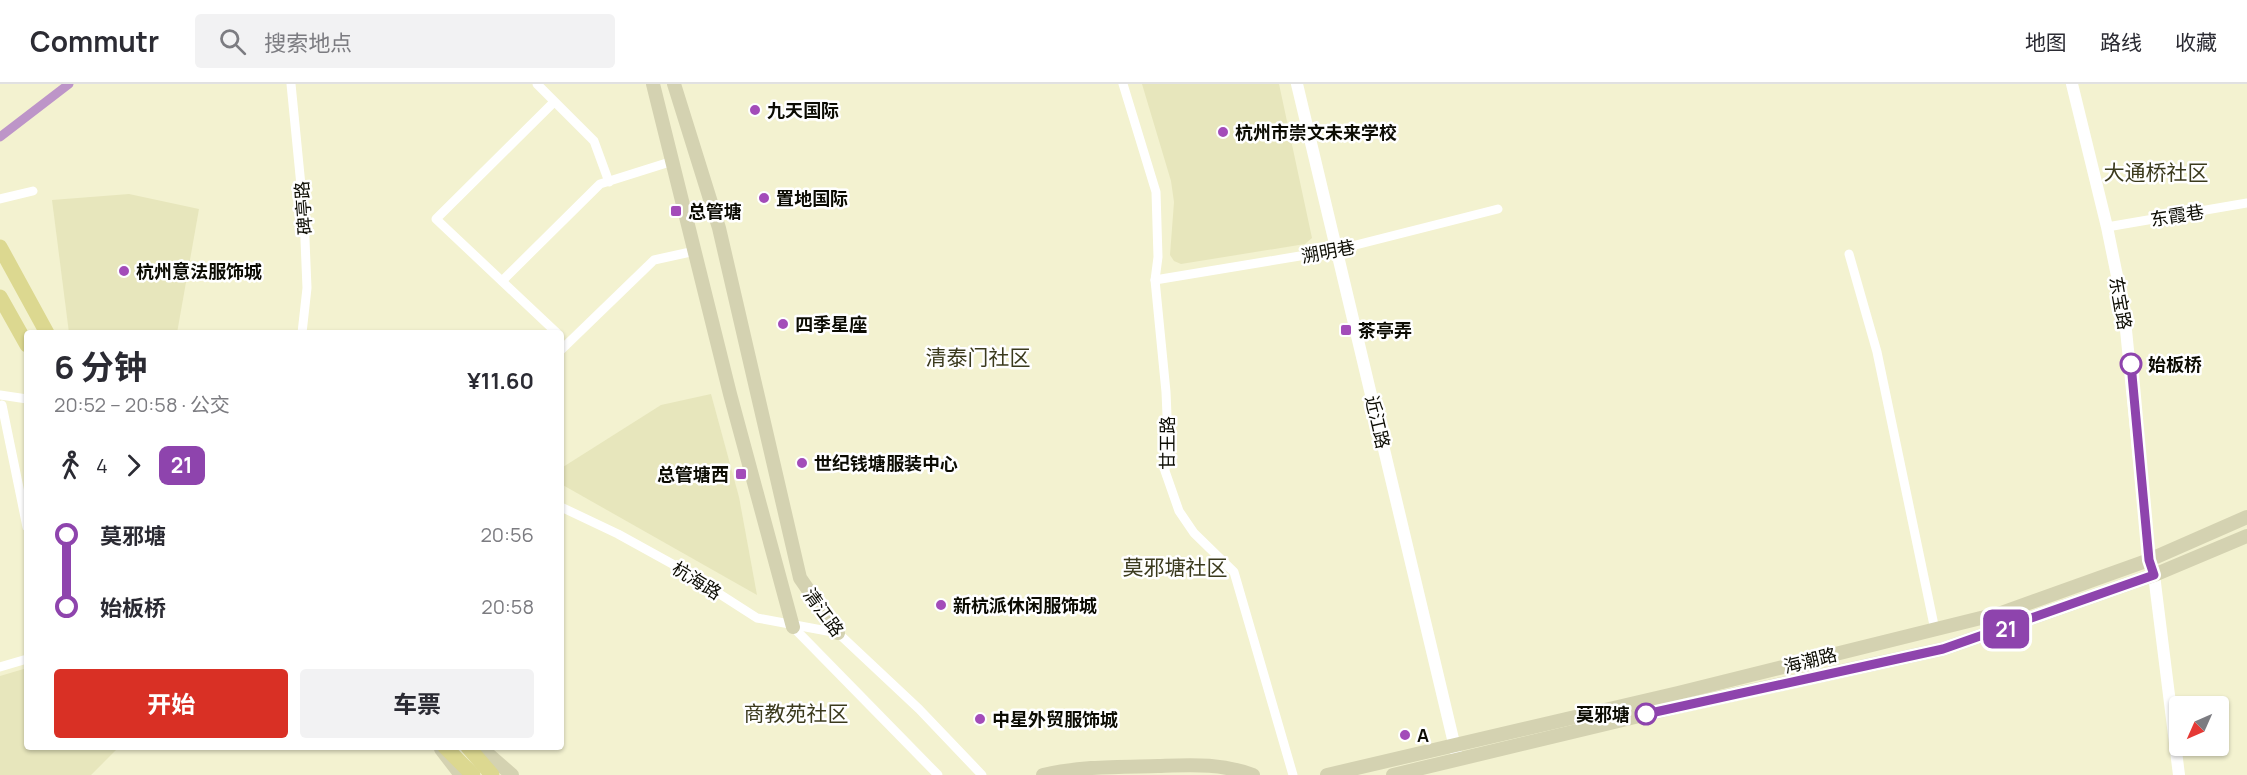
<!DOCTYPE html>
<html lang="zh">
<meta charset="utf-8">
<style>
:root{--surface:#fff;--page:#f2f2f3;--text:#2b2b33;--muted:#7c7c81;--line:#e1e1e2;--accent:#d93025}
body{margin:0;font-family:Manrope,"Noto Sans SC",sans-serif;background:var(--page);color:var(--text);height:100vh;display:flex;flex-direction:column;font-size:22px;white-space:nowrap}
*{box-sizing:border-box;margin:0}
p{font-size:20px;color:var(--muted)}
.icon{flex:none;width:33px;height:33px;fill:none;stroke:currentColor;stroke-width:2;stroke-linecap:round;stroke-linejoin:round}
.map{position:relative;flex:1;overflow:hidden}
.sheet{position:absolute;left:24px;top:246px;width:540px;height:420px;display:flex;flex-direction:column;background:var(--surface);border-radius:6px;box-shadow:0 2px 4px #0004}
.sheet>*{flex:none}
.badge{padding:0 12px;border-radius:9px;font-size:21px;line-height:39px}
.needle{width:39px;rotate:225deg}
.buttons{position:absolute;left:2169px;top:612px;display:grid;gap:12px}
.buttons a{display:grid;place-items:center;width:60px;height:60px;border-radius:6px;background:var(--surface);box-shadow:0 2px 4px #0004;font-size:30px}
.map>.badge{position:absolute;translate:-50% -50%;box-shadow:0 0 0 3px #fff}
.legs{display:flex;align-items:center;gap:9px;height:66px;padding:0 30px;font-size:20px}
.legs p{margin-inline-start:auto}
.headline{display:flex;align-items:center;justify-content:space-between;height:102px;padding:0 30px}
h1{font-size:33px;font-weight:700;line-height:45px}
.action{display:flex;gap:12px;margin-top:auto;padding:12px 30px}
.action a{flex:1;height:69px;border-radius:6px;background:var(--accent);color:#fff;font-size:24px;font-weight:700;line-height:69px;text-align:center}
.action a+a{background:var(--page);color:var(--text)}
ul{padding:0 30px;list-style:none}
li{display:flex;align-items:center;gap:21px;height:72px;font-size:22px}
li i{display:grid;place-items:center;width:9px;height:100%;margin:0 8px;background:currentColor}
li i::after{content:'';width:15px;height:15px;margin:-8px;border:4px solid;border-radius:50%;background:var(--surface)}
li p{margin-inline-start:auto}
li:first-child i{background:linear-gradient(#0000 50%,currentColor 0)}
li:last-child i{background:linear-gradient(currentColor 50%,#0000 0)}
header{display:flex;align-items:center;gap:36px;box-sizing:border-box;height:84px;padding:0 30px;background:var(--surface);border-bottom:2px solid var(--line)}
header strong{font-size:28px}
nav{display:flex;gap:33px;margin-inline-start:auto;font-size:21px}
.search{width:420px;height:54px;background:var(--page);display:flex;align-items:center;gap:15px;box-sizing:border-box;padding:0 21px;border-radius:6px;color:var(--muted);font-size:22px}
.map>svg:first-child{display:block}
.built{fill:#e7e6bc}
.lines{fill:none;stroke-linecap:round;stroke-linejoin:round}
.canal{stroke:#bd95c8;stroke-width:9}
.minor{stroke:#fff;stroke-width:9}
.tertiary{stroke:#fff;stroke-width:12}
.secondary{stroke:#d4d2b1;stroke-width:14}
.primary{stroke:#dcd890;stroke-width:15}
.line-1-casing{stroke:#fff;stroke-width:14}
.line-1{stroke:#8e44ad;stroke-width:9}
.poi-dot{fill:#a34cb9;stroke:#fff;stroke-width:2}
.stop-1-dot{fill:#fff;stroke:#8e44ad;stroke-width:3}
.labels{text-anchor:middle;dominant-baseline:central;stroke-width:5;stroke-linejoin:round;paint-order:stroke}
.poi-label{font-size:18px;font-weight:bold;fill:#0c0c03;stroke:#fff;text-anchor:start}
.street-label{font-size:18px;fill:#0c0c03;stroke:#fff}
.stop-label{font-size:18px;font-weight:bold;fill:#0c0c03;stroke:#fff;text-anchor:start}
.quarter-label{font-size:21px;fill:#3b3a1d;stroke:#fff}
</style>
<header>
<strong>Commutr</strong>
<div class="search"><svg class="icon" aria-label="search" viewBox="0 0 24 24"><circle cx="10" cy="10" r="6"/><path d="M15 15l6 6"/></svg>搜索地点</div>
<nav><a>地图</a><a>路线</a><a>收藏</a></nav>
</header>
<div class="map">
<svg width="2247" height="691" viewBox="0 0 2247 691">
<rect width="100%" height="100%" fill="#f3f2d0"/>
<g class="built">
<path d="M1142 0H1279L1312 154 1305 160 1181 180 1174 177 1170 171 1174 118 1171 97Z"/>
<path d="M129 110 199 125 177 249H69L52 116Z"/>
<path d="M711 310 739 413 757 511 561 400 563 383 661 321Z"/>
<path d="M27 584V663H119L91 691H0V592Z"/>
</g>
<g class="lines">
<path class="canal" d="M0 53 69 0"/>
<g class="minor">
<path d="M291 0 304 132 307 204 302 249"/>
<path d="M537 0 594 57 609 98"/>
<path d="M1123 0 1156 108 1158 173 1155 196 1166 308 1168 355 1165 387 1179 427 1194 449 1234 488 1293 691"/>
<path d="M554 18 436 135 557 249"/>
<path d="M0 115 33 107"/>
<path d="M2107 143 2247 119"/>
<path d="M1849 170 1877 268 1935 546"/>
<path d="M1155 196 1336 166 1498 125"/>
<path d="M502 197 600 100 673 77"/>
<path d="M561 266 654 176 695 167"/>
<path d="M0 311 27 315"/>
<path d="M2 321 27 443"/>
<path d="M561 423 618 450 676 482 757 534 838 549 919 625 982 691"/>
<path d="M793 543 938 691"/>
<path d="M0 583 27 575"/>
</g>
<g class="tertiary">
<path d="M1297 0 1458 676"/>
<path d="M2072 0 2107 143 2124 226 2149 476 2154 491 2179 691"/>
</g>
<g class="secondary">
<path d="M653 0 730 310 793 543"/>
<path d="M674 0 719 144 800 494 838 549"/>
<path d="M480 663 512 691"/>
<path d="M441 665 461 691"/>
<path d="M1043 691C1082 682 1119 683 1158 682 1191 681 1221 679 1253 691"/>
<path d="M1327 691 1678 609 2001 529 2149 476 2247 433"/>
<path d="M1393 691 1681 622 1943 565 2154 491 2247 452"/>
</g>
<g class="primary">
<path d="M0 163 47 249"/>
<path d="M0 213 27 261"/>
<path d="M445 663 473 691"/>
<path d="M468 663 492 691"/>
</g>
</g>
<g class="lines">
<g class="line-1-casing">
<path id="line-1" d="M1646 630 1943 565 2154 491 2149 476 2131 280"/>
</g>
<use href="#line-1" class="line-1"/>
</g>
<g class="poi-dot">
<circle cx="755" cy="26" r="6"/>
<circle cx="1223" cy="48" r="6"/>
<circle cx="764" cy="114" r="6"/>
<rect x="670" y="121" width="12" height="12" rx="3"/>
<circle cx="124" cy="187" r="6"/>
<circle cx="783" cy="240" r="6"/>
<rect x="1340" y="240" width="12" height="12" rx="3"/>
<circle cx="802" cy="379" r="6"/>
<rect x="735" y="384" width="12" height="12" rx="3"/>
<circle cx="941" cy="521" r="6"/>
<circle cx="980" cy="635" r="6"/>
<circle cx="1405" cy="651" r="6"/>
</g>
<g class="stop-1-dot">
<circle cx="2131" cy="280" r="10"/>
<circle cx="1646" cy="630" r="10"/>
</g>
<g class="labels">
<g class="poi-label">
<text x="767" y="26">九天国际</text>
<text x="1235" y="48">杭州市崇文未来学校</text>
<text x="776" y="114">置地国际</text>
<text x="688" y="127">总管塘</text>
<text x="136" y="187">杭州意法服饰城</text>
<text x="795" y="240">四季星座</text>
<text x="1358" y="246">茶亭弄</text>
<text x="814" y="379">世纪钱塘服装中心</text>
<text x="729" y="390" text-anchor="end">总管塘西</text>
<text x="953" y="521">新杭派休闲服饰城</text>
<text x="992" y="635">中星外贸服饰城</text>
<text x="1417" y="651">A</text>
</g>
<g class="street-label">
<text transform="translate(303 124) rotate(-94)">碑亭路</text>
<text transform="translate(2177 131) rotate(-9)">东霞巷</text>
<text transform="translate(1328 167) rotate(-11)">溯明巷</text>
<text transform="translate(2121 219) rotate(80)">东宝路</text>
<text transform="translate(1378 338) rotate(77)">近江路</text>
<text transform="translate(1167 359) rotate(-90)">甘王路</text>
<text transform="translate(697 496) rotate(32)">杭海路</text>
<text transform="translate(824 528) rotate(54)">清江路</text>
<text transform="translate(1810 576) rotate(-14)">海潮路</text>
</g>
<g class="stop-label">
<text x="2148" y="280">始板桥</text>
<text x="1630" y="630" text-anchor="end">莫邪塘</text>
</g>
<g class="quarter-label">
<text x="2156" y="88">大通桥社区</text>
<text x="978" y="273">清泰门社区</text>
<text x="1175" y="483">莫邪塘社区</text>
<text x="796" y="629">商教苑社区</text>
</g>
</g>
</svg>
<div class="buttons">
<a><svg class="needle" viewBox="-14 -14 28 28"><path d="M0-13l5 13h-10z" fill="#e53935"/><path d="M0 13l5-13h-10z" fill="#7c7c81"/></svg></a>
</div>
<b class="badge" style="left:2006px;top:545px;background:#8e44ad;color:#fff">21</b>
<section class="sheet">
<div class="headline"><div><h1>6 分钟</h1><p>20:52 – 20:58 · 公交</p></div><b>¥11.60</b></div>
<div class="legs"><svg class="icon" aria-label="walk" viewBox="0 0 24 24"><circle cx="13" cy="4" r="2"/><path d="M13 8l-2 6 4 7M11 14l-3 7M7 12l3-4h3l4 4"/></svg>4<svg class="icon" aria-label="forward" viewBox="0 0 24 24"><path d="M9 5l7 7-7 7"/></svg><b class="badge" style="background:#8e44ad;color:#fff">21</b></div>
<ul>
<li><i style="color:#8e44ad"></i><b>莫邪塘</b><p>20:56</p></li>
<li><i style="color:#8e44ad"></i><b>始板桥</b><p>20:58</p></li>
</ul>
<div class="action"><a>开始</a><a>车票</a></div>
</section>
</div>
